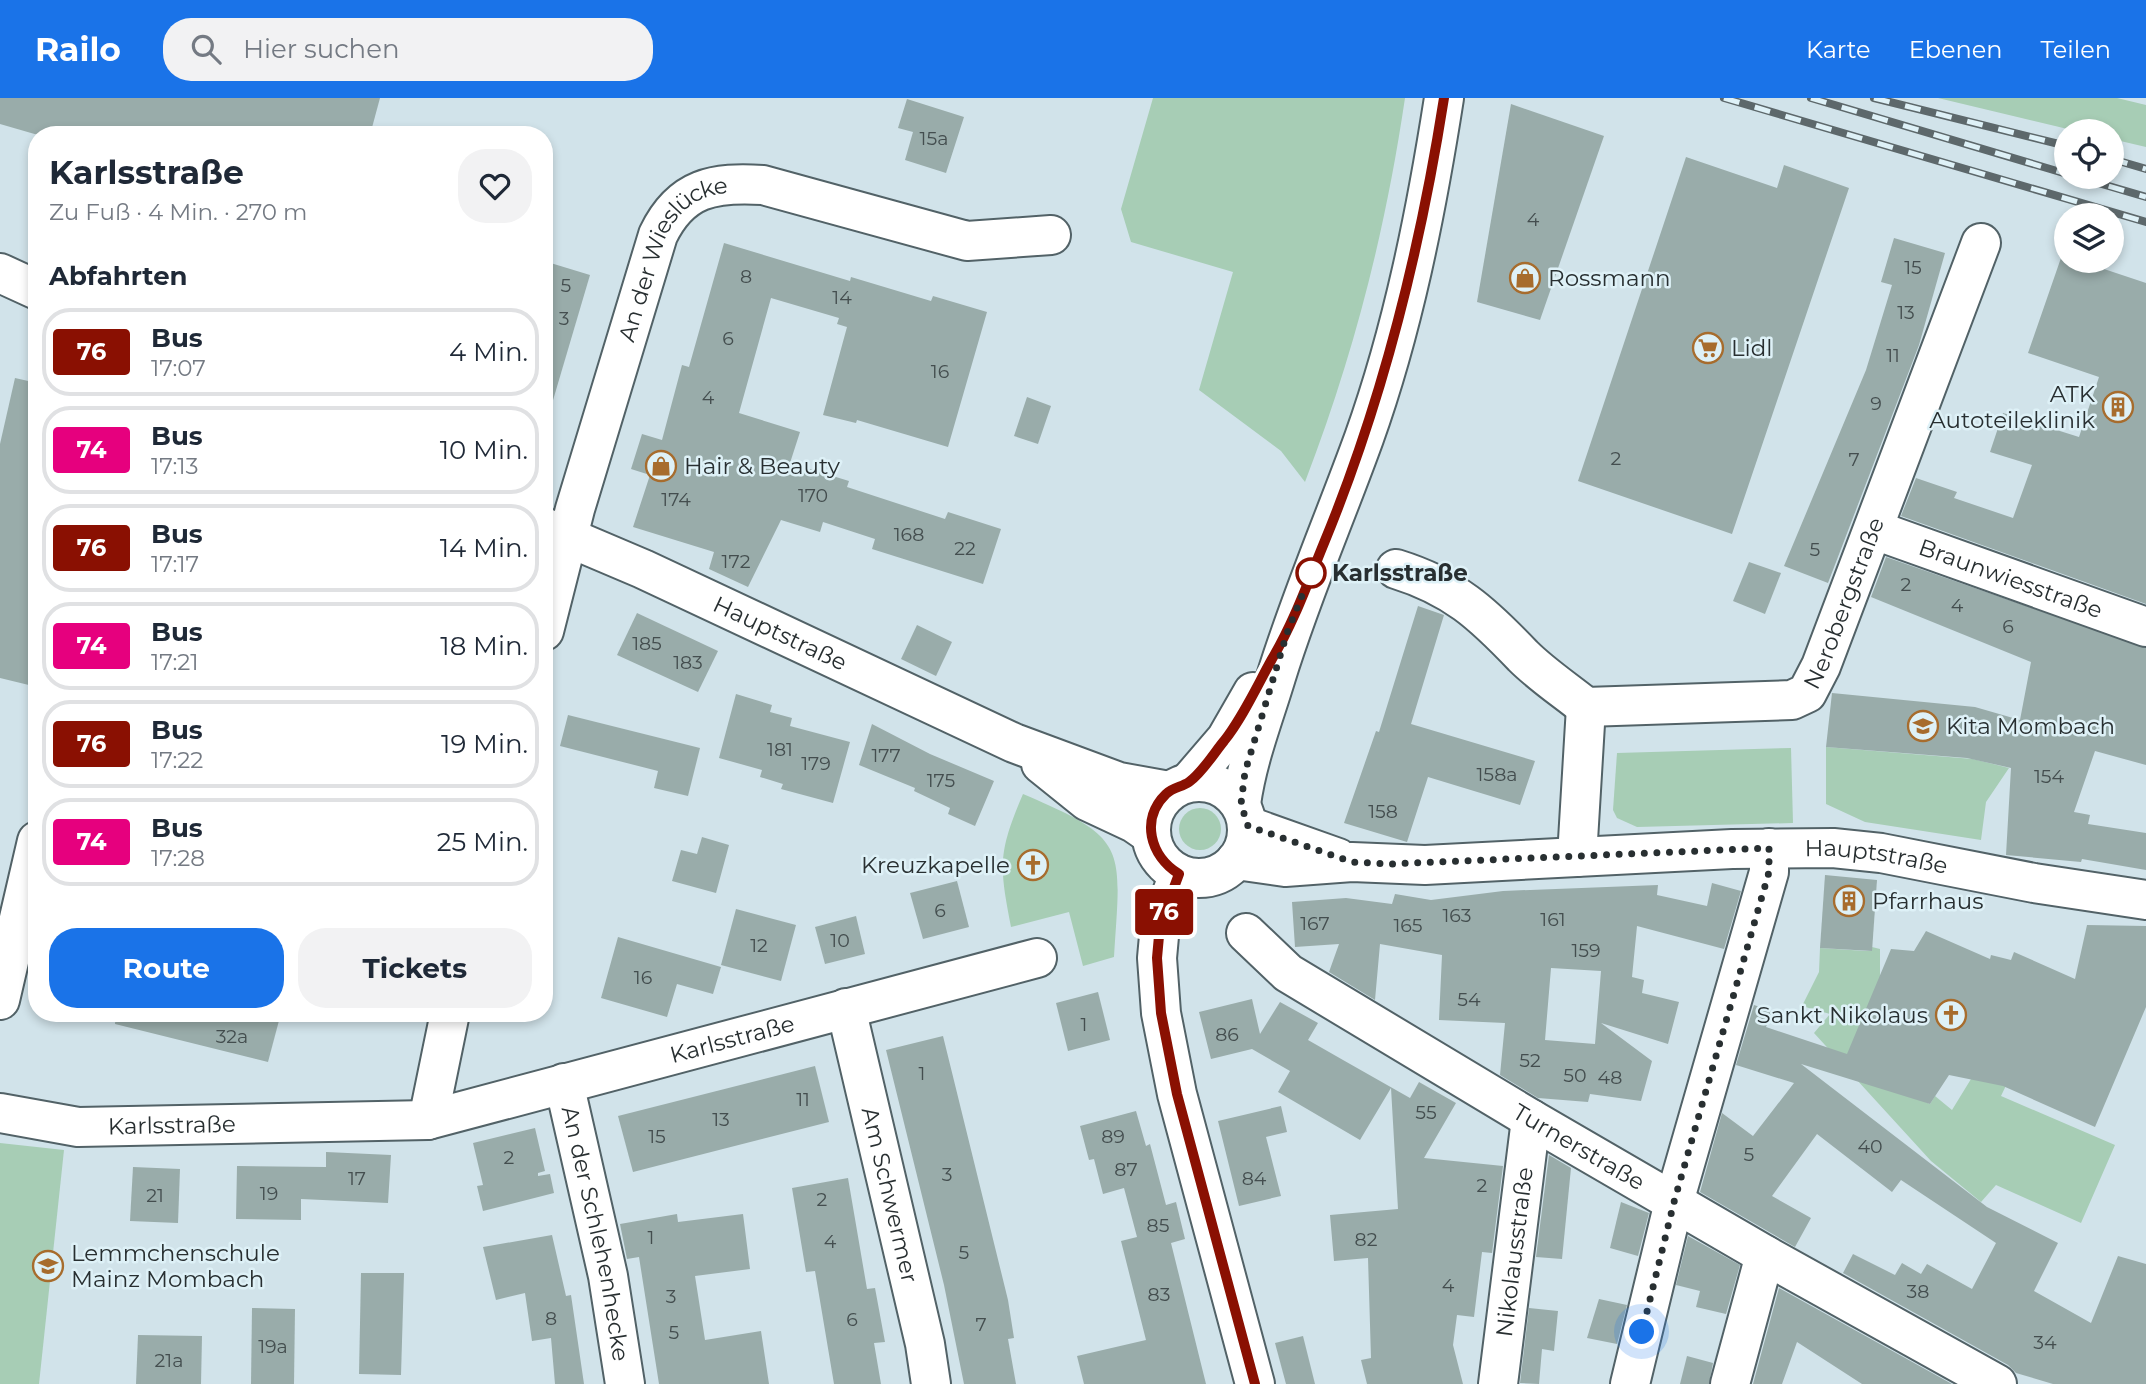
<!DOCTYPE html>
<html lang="de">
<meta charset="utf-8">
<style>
:root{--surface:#fff;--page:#f2f2f3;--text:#1f2937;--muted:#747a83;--line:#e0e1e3;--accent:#1a73e8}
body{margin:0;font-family:Montserrat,sans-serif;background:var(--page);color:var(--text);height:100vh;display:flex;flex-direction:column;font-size:26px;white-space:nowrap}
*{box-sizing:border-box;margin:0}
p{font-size:23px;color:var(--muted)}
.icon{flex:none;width:38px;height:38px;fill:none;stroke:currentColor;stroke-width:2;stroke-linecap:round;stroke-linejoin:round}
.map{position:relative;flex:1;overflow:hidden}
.details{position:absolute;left:28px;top:28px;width:525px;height:896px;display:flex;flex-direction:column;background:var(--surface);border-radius:28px;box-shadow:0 4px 10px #0003}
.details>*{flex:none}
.badge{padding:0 14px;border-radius:5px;font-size:24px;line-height:46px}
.buttons{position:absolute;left:2054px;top:21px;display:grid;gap:14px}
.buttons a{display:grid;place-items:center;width:70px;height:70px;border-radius:50%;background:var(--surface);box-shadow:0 4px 10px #0003;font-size:35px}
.you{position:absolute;width:35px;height:35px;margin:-18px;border:5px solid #fff;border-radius:50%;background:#1a73e8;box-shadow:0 0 0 10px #1a73e833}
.map>.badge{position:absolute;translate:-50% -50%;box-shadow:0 0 0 4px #fff}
h2{padding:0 21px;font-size:26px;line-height:63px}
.round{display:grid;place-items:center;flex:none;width:74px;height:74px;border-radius:28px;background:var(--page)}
.overview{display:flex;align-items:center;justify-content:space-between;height:119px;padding:0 21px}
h1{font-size:33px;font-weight:700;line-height:52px}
.primary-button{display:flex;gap:14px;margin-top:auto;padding:14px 21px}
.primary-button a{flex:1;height:80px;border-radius:28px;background:var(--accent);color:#fff;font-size:28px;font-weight:700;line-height:80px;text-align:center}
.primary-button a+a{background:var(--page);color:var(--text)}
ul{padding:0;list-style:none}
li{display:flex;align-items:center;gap:21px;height:88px;margin:0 14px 10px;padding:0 7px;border:4px solid var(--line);border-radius:28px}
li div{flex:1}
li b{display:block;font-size:26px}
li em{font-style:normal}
li .badge{min-width:77px;font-weight:700;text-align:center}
header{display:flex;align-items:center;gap:42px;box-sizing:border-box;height:98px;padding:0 35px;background:var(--accent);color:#fff}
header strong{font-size:33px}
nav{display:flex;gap:38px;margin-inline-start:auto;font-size:24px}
.search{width:490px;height:63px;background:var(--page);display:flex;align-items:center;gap:18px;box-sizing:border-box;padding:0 24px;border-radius:28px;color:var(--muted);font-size:26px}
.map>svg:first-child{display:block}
.green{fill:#a7cdb5}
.building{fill:#99acaa;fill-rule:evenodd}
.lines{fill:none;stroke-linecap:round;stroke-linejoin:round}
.minor-casing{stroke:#526267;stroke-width:42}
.minor{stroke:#fff;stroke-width:38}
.rail-casing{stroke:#5d686b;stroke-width:8}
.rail{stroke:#def1f7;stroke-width:5;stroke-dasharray:16;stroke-linecap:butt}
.line-casing{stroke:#fff;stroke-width:16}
.line{stroke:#8a1002;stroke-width:10}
.walk{stroke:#282f31;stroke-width:7;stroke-dasharray:0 12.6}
.stop-dot{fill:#fff;stroke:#8a1002;stroke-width:3.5}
.labels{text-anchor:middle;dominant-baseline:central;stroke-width:5;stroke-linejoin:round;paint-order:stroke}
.number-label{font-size:19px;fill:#444e4f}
.street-label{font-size:23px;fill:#282f31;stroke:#def1f7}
.poi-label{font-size:23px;fill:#282f31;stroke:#def1f7;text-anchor:start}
.stop-label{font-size:23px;font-weight:bold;fill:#282f31;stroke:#def1f7;text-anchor:start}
</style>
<header>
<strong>Railo</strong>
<div class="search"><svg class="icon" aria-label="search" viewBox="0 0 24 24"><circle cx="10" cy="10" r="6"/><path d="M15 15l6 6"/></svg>Hier suchen</div>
<nav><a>Karte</a><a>Ebenen</a><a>Teilen</a></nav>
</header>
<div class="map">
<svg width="2146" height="1286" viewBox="0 0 2146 1286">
<rect width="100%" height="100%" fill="#d1e3ea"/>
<g class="green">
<path d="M1153 0H1405C1385 135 1354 256 1305 384L1281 353 1199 292 1233 174 1131 144 1121 111Z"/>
<path d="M1938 0H2117L2146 7V49L2112 41V33H2076Z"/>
<path d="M1826 649 1973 661 2009 670 1986 704 1981 742 1865 724 1826 706Z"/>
<path d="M1791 650 1793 725 1637 729 1617 720 1613 712 1617 655Z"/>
<path d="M1023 696C1129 741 1121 748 1114 859L1083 868 1069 814 1011 829C999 767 998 755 1023 696Z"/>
<circle cx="1200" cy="731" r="21"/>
<path d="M1872 849 1880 851V984L1930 1006 1935 998 1952 1012 1971 981 2029 939 2001 998 2115 1047 2081 1125 1996 1087 1981 1104 1931 1063 1814 935 1830 916 1802 908 1819 874 1820 850 1866 853H1872Z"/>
<path d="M0 1045 64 1052 39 1286H0Z"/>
</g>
<g class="building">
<path d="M0 0H380L370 37H38L0 26Z"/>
<path d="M907 1 964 19 946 75 905 62 913 34 898 30Z"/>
<path d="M1511 6 1604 38 1540 222 1477 204Z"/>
<path d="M1686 59 1777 90 1784 67 1849 90 1732 436 1578 383Z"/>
<path d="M1894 140 1945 155 1919 247 1828 485 1784 468 1866 272 1892 187 1881 184Z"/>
<path d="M724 145 850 183 851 179 931 203 933 198 987 214 948 349 857 322 856 325 823 317 847 229 837 226 839 220 771 200 739 315 800 334 790 365 849 383 847 389 945 421 948 414 1001 431 983 486 872 451 875 441 823 424 820 434 781 422 748 489 709 471 714 454 633 429 650 377 631 371 642 336 662 342 682 267 689 269Z"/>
<path d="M2062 157 2067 158V163H2080L2146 185V506L1901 418 1916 380 1957 394 1954 400 2013 420 2032 367 1990 354 2003 315 2079 339 2099 279 2028 255Z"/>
<path d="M544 163 590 177 551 309 544 308Z"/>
<path d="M15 280 37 285V589L0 580V346Z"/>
<path d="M1027 299 1051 308 1038 346 1014 338Z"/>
<path d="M1886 459 2146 550V667L2095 653 2074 714 2090 717 2088 726 2146 735V772L2082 761 2081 764 2006 757 2011 670 1967 660 1826 649 1832 595 1975 609 2020 622 2031 564 1871 499Z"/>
<path d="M1749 464 1781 475 1765 516 1733 503Z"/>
<path d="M1418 508 1444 517 1411 626 1535 663 1520 707 1428 679 1407 744 1344 725 1376 633 1379 634Z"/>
<path d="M637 515 718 553 698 594 617 557Z"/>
<path d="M917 527 952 544 936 578 901 561Z"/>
<path d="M736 596 772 607 770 614 792 620 790 628 850 644 833 705 781 691 783 686 760 679 762 672 719 660Z"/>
<path d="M568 617 700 650 688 698 654 690 658 673 560 648Z"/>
<path d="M872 626 930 656 994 683 975 728 948 716 950 710 914 693 915 690 859 667Z"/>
<path d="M702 739 729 747 716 795 672 783 681 752 697 756Z"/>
<path d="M1825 777 1877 782 1872 853 1820 850Z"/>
<path d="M957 783 969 829 923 841 910 795Z"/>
<path d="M1712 785 1741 793 1724 851 1637 828 1632 879 1644 882 1642 895 1679 904 1668 946 1601 925 1652 963 1641 1003 1590 996 1588 1004 1538 1000 1500 977 1505 925 1439 922 1442 857 1380 846 1375 902 1329 874 1339 846 1295 849 1292 804 1346 800 1392 806 1395 796 1431 802 1503 793 1658 787 1657 797 1707 808ZM1551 870 1601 873 1595 946 1545 942Z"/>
<path d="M736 811 796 827 781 883 721 867Z"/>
<path d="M856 818 865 856 825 866 815 829Z"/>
<path d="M2087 827 2146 828V909L2095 1029 2003 988 1949 977 1930 1006 1801 966 1987 1109 2058 1145 2034 1193 2091 1225 2118 1158 2146 1166V1286H2053L2016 1275 2008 1267 1843 1175 1853 1156 1895 1177 1902 1165 1921 1176 1927 1166 1972 1191 1996 1145 1901 1082 1892 1094 1817 1036 1772 1098 1811 1120 1795 1149 1700 1094 1722 1015 1753 1038 1794 985 1736 967 1754 907 1772 913 1766 929 1847 956 1891 851 1914 853 1926 833 1990 861 1991 857 2011 862 2014 854 2075 881Z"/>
<path d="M618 839 721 869 713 896 677 886 667 919 601 900Z"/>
<path d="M1098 894 1110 942 1068 953 1056 905Z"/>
<path d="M1252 901 1260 936 1280 904 1318 925 1308 942 1343 962 1410 1000 1419 984 1456 1005 1424 1060 1503 1068 1492 1155 1482 1154 1474 1219 1457 1217 1453 1247 1463 1286H1367L1361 1262 1371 1260 1368 1160 1334 1163 1330 1117 1398 1111 1391 990 1360 1042 1278 994 1290 973 1252 951 1211 961 1199 914Z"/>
<path d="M116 915H281L268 964 115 926Z"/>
<path d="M943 938 1008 1202 1014 1240 1008 1241 1016 1286H964L944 1187 886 952Z"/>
<path d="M815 968 829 1024 633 1074 618 1018Z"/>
<path d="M1281 1008 1287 1034 1266 1039 1281 1098 1239 1108 1218 1023Z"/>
<path d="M1136 1013 1146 1048 1150 1046 1166 1107 1176 1104 1185 1141 1171 1145 1206 1286H1084L1077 1258 1146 1242 1121 1143 1137 1139 1124 1090 1103 1096 1094 1061 1089 1062 1080 1028Z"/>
<path d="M535 1030 545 1073 538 1075V1078L550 1076 554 1095 483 1113 477 1088 483 1087 473 1045Z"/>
<path d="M326 1054 391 1057 388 1105 301 1101V1122L236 1121 237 1068 326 1069Z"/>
<path d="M1549 1057 1571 1070 1562 1161 1536 1159Z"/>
<path d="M133 1069 180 1071 178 1125 130 1123Z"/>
<path d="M848 1080 867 1191 875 1190 885 1244 874 1245 881 1286H834L815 1173 806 1174 792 1090Z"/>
<path d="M1621 1104 1649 1115 1638 1158 1610 1150Z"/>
<path d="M677 1116 678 1124 743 1116 750 1171 695 1178 705 1242 761 1233 769 1286H659L639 1159 627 1161 620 1126Z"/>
<path d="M552 1137 566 1198 571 1197 584 1286H555L551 1240 532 1243 525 1195 496 1202 483 1149Z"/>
<path d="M1688 1138 1740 1167 1726 1216 1696 1209 1700 1193 1676 1187Z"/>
<path d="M361 1175H404L401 1277 359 1276Z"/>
<path d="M1779 1190 1952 1286H1862L1797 1244 1782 1286H1753Z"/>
<path d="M1599 1201 1627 1207 1617 1246 1587 1240Z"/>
<path d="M252 1210 295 1211 294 1286H251Z"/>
<path d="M1529 1210 1558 1213 1554 1253 1542 1251 1539 1286 1520 1285Z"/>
<path d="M138 1237 202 1238 201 1286H136Z"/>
<path d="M1303 1238 1315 1286H1286L1275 1245Z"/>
<path d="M1687 1258 1713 1265 1709 1286H1680Z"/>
</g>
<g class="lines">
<g class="minor-casing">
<g id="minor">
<path d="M0 175 37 192"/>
<path id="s1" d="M544 429 643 471 1014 645 1119 684 1169 693"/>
<path id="s2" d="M1875 432 2146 529"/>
<path d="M1396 471C1454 489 1482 515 1523 558 1542 577 1565 592 1586 609"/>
<path id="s3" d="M544 533 575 411 658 137C681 89 714 84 763 87L967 143 1051 137"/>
<path id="s4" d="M1586 609 1792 602 1807 595 1821 568 1981 145"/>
<path d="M1041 666 1087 703 1134 725 1150 736"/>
<circle cx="1199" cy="732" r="48"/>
<path d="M1189 684 1226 641 1253 594"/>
<path d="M1241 706C1247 662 1263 622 1276 579 1301 498 1335 420 1364 340 1403 231 1426 115 1444 0"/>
<path d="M1248 728 1338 760"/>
<path d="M1577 759 1586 609"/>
<path id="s5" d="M1236 762 1285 769 1352 764 1425 767 1732 751 1833 750 1881 755 2034 785 2146 802"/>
<path d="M1179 776 1160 827 1157 860 1161 915 1177 996 1255 1286"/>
<path id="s6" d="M1246 835 1288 875 1531 1021 1765 1157 1997 1286"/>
<path d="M0 902 37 743"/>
<path id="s7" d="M846 910 925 1246 931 1286"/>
<path id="s8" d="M564 985 608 1178 625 1286"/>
<path id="s9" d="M0 1015 78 1029 428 1022 1037 860"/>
<path d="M428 1022 450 915"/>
<path id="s10" d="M1498 1286 1531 1021"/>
<path d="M1630 1286 1674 1104 1769 774V750"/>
<path d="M1730 1286 1765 1157"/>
</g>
</g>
<use href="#minor" class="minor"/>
<g class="rail-casing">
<g id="rail">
<path d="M1724 0 2146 124"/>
<path d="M1811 0 2067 76"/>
<path d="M1874 0 2067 48"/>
<path d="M2112 61 2146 71"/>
<path d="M2078 79 2146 99"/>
</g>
</g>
<use href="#rail" class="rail"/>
</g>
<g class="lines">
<g class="line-casing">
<path id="line" d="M1255 1286 1177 996 1161 915 1157 860 1160 827 1179 776C1150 758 1140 721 1166 696 1173 689 1182 689 1189 684 1202 675 1214 655 1224 643 1243 619 1257 588 1272 561 1294 524 1308 484 1324 445 1383 302 1420 153 1444 0"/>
</g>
<use href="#line" class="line"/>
<path class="walk" d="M1311 475 1287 535 1245 674 1241 706 1248 728 1352 764 1390 766 1769 750V774L1674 1104 1642 1234"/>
</g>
<defs>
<g id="shop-ring" transform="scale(1.575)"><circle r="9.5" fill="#def1f7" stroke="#a76c2d" stroke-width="1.5"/><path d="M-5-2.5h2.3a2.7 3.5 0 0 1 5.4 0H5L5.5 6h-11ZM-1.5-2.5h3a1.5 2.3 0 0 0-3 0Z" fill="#a76c2d"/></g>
<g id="supermarket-ring" transform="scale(1.575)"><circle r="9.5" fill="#def1f7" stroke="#a76c2d" stroke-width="1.5"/><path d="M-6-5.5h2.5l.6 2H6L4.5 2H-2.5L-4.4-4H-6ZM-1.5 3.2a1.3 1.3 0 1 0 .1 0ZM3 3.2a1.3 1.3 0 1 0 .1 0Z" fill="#a76c2d"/></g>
<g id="building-ring" transform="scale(1.575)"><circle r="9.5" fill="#def1f7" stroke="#a76c2d" stroke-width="1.5"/><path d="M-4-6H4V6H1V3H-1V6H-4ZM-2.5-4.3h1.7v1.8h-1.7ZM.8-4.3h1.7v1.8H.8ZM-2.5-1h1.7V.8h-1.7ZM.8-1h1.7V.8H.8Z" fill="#a76c2d"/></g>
<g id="school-ring" transform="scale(1.575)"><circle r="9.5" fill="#def1f7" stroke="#a76c2d" stroke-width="1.5"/><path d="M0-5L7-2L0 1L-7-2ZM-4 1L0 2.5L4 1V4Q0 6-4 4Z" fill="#a76c2d"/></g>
<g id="church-ring" transform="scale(1.575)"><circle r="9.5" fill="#def1f7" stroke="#a76c2d" stroke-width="1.5"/><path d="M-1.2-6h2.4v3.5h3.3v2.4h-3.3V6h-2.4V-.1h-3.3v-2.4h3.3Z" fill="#a76c2d"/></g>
</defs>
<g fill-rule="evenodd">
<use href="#shop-ring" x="1525" y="180"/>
<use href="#supermarket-ring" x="1708" y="250"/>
<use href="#building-ring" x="2118" y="309"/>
<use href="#shop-ring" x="661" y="368"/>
<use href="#school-ring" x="1923" y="628"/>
<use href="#church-ring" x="1033" y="767"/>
<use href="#building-ring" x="1849" y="803"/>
<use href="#church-ring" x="1951" y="917"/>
<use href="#school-ring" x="48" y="1168"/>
</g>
<circle class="stop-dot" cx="1311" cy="475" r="14"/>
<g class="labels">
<g class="number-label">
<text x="934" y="40">15a</text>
<text x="1533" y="121">4</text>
<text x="1913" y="169">15</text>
<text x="746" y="178">8</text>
<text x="566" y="187">5</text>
<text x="842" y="199">14</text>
<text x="1906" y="214">13</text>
<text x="564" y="220">3</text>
<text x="728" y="240">6</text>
<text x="1893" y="257">11</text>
<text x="940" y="273">16</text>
<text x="708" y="299">4</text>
<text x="1876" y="305">9</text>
<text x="1616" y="360">2</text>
<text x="1854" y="361">7</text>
<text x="813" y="397">170</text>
<text x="676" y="401">174</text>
<text x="909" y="436">168</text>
<text x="965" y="450">22</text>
<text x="1815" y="451">5</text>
<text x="736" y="463">172</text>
<text x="1906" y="486">2</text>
<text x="1957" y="507">4</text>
<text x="2008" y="528">6</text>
<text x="647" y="545">185</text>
<text x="688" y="564">183</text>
<text x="780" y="651">181</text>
<text x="886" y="657">177</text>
<text x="816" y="665">179</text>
<text x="1497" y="676">158a</text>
<text x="2049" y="678">154</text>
<text x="941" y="682">175</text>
<text x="1383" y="713">158</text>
<text x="940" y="812">6</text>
<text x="1457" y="817">163</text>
<text x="1553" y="821">161</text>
<text x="1315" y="825">167</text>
<text x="1408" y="827">165</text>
<text x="840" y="842">10</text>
<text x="759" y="847">12</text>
<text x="1586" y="852">159</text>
<text x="643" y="879">16</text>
<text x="1469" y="901">54</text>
<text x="1084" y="926">1</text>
<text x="1227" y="936">86</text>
<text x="232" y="938">32a</text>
<text x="1530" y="962">52</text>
<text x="922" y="975">1</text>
<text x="1575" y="977">50</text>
<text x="1610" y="979">48</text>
<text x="803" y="1001">11</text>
<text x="1426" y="1014">55</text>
<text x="721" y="1021">13</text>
<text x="657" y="1038">15</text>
<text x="1113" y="1038">89</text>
<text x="1870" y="1048">40</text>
<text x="1749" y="1056">5</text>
<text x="509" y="1059">2</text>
<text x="1126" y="1071">87</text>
<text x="947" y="1076">3</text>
<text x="357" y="1080">17</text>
<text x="1254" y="1080">84</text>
<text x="1482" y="1087">2</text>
<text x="269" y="1095">19</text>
<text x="155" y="1097">21</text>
<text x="822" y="1101">2</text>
<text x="1158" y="1127">85</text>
<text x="651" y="1139">1</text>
<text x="1366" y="1141">82</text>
<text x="830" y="1143">4</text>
<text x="964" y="1154">5</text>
<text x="1448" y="1187">4</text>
<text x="1918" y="1193">38</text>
<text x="1159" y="1196">83</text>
<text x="671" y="1198">3</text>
<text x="551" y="1220">8</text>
<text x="852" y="1221">6</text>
<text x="981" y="1226">7</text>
<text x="674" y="1234">5</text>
<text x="2045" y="1244">34</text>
<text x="273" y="1248">19a</text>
<text x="169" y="1262">21a</text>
</g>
<g class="street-label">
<text stroke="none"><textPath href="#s3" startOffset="402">An der Wieslücke</textPath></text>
<text stroke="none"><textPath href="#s2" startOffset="144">Braunwiesstraße</textPath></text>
<text stroke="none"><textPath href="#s4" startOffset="320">Nerobergstraße</textPath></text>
<text stroke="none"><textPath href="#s1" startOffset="259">Hauptstraße</textPath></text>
<text stroke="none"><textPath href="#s5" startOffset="642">Hauptstraße</textPath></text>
<text stroke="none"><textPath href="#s9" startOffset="744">Karlsstraße</textPath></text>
<text stroke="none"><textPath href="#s9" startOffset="173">Karlsstraße</textPath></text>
<text stroke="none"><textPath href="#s6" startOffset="397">Turnerstraße</textPath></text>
<text stroke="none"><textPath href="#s7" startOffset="192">Am Schwermer</textPath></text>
<text stroke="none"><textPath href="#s8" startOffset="154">An der Schlehenhecke</textPath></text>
<text stroke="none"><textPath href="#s10" startOffset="133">Nikolausstraße</textPath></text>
</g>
<g class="poi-label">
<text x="1548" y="180">Rossmann</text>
<text x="1731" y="250">Lidl</text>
<text x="2095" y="296" text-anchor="end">ATK<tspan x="2095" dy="26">Autoteileklinik</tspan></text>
<text x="684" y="368">Hair &amp; Beauty</text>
<text x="1946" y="628">Kita Mombach</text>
<text x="1010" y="767" text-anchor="end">Kreuzkapelle</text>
<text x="1872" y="803">Pfarrhaus</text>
<text x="1928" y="917" text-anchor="end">Sankt Nikolaus</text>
<text x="71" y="1155">Lemmchenschule<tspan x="71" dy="26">Mainz Mombach</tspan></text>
</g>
<g class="stop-label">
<text x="1332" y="475">Karlsstraße</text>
</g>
</g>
</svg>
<div class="buttons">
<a><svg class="icon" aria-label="locate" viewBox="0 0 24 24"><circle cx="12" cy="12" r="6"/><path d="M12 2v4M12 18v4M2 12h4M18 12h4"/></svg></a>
<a><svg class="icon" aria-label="layers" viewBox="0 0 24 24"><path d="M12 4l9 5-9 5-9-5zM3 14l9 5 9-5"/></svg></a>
</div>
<div class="you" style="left:1642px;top:1234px"></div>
<b class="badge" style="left:1164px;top:814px;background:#8a1002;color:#fff">76</b>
<section class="details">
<div class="overview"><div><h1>Karlsstraße</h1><p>Zu Fuß · 4 Min. · 270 m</p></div><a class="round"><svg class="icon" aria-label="heart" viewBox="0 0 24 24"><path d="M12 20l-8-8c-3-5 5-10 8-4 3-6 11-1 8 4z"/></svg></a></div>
<h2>Abfahrten</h2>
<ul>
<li><span class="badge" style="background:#8a1002;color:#fff">76</span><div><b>Bus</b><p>17:07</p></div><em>4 Min.</em></li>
<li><span class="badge" style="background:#e6007e;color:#fff">74</span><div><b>Bus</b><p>17:13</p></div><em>10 Min.</em></li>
<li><span class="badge" style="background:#8a1002;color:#fff">76</span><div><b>Bus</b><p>17:17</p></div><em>14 Min.</em></li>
<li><span class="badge" style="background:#e6007e;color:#fff">74</span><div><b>Bus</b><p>17:21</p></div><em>18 Min.</em></li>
<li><span class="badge" style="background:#8a1002;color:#fff">76</span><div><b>Bus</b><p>17:22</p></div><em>19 Min.</em></li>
<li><span class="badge" style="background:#e6007e;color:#fff">74</span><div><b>Bus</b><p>17:28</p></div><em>25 Min.</em></li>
</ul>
<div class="primary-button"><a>Route</a><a>Tickets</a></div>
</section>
</div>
